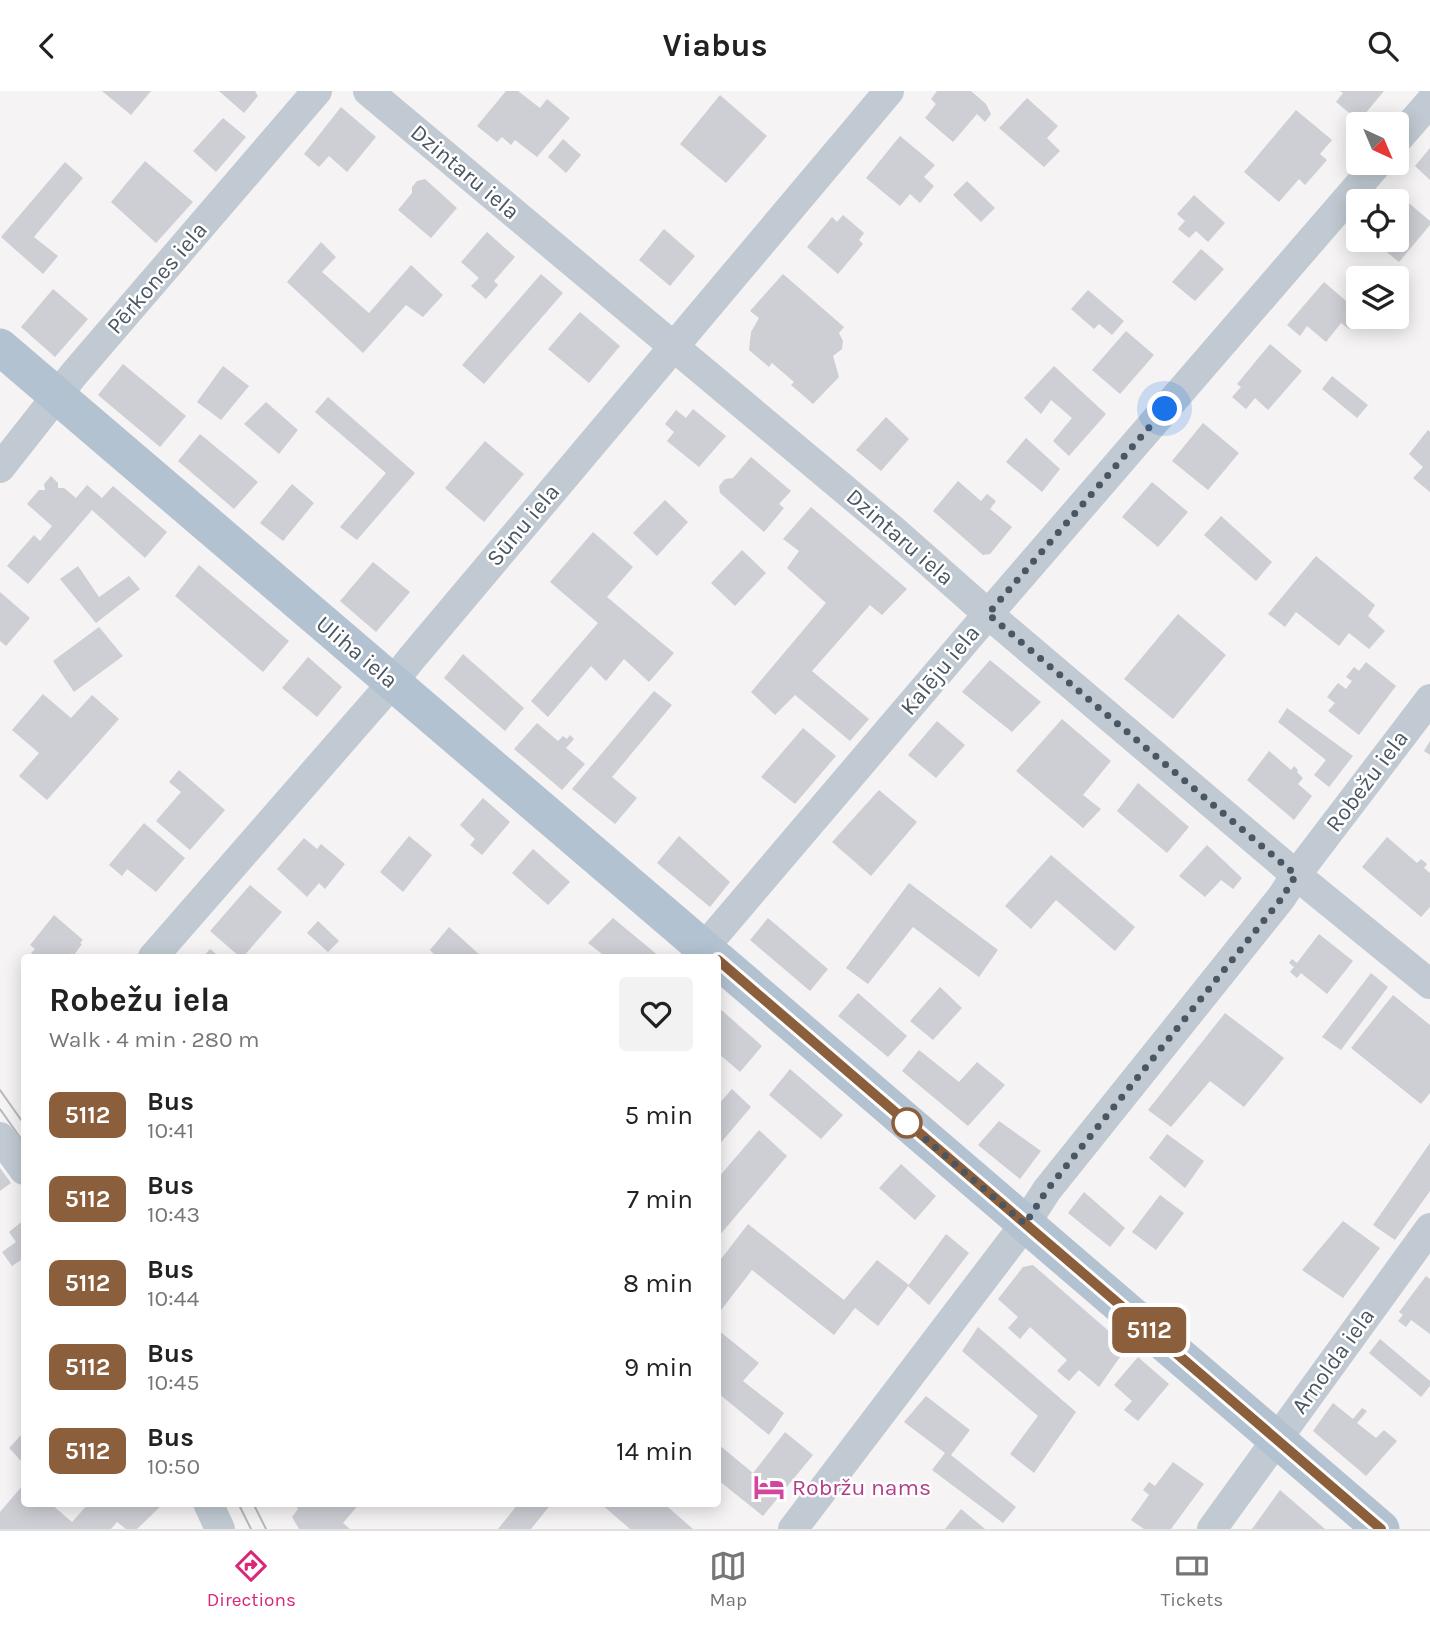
<!DOCTYPE html>
<meta charset="utf-8">
<style>
:root{--surface:#fff;--page:#f2f2f2;--text:#222;--muted:#767676;--line:#e0e0e0;--accent:#db2777}
body{margin:0;font-family:Karla,sans-serif;background:var(--page);color:var(--text);height:100vh;display:flex;flex-direction:column;font-size:26px;white-space:nowrap}
*{box-sizing:border-box;margin:0}
p{font-size:23px;color:var(--muted)}
.icon{flex:none;width:38px;height:38px;fill:none;stroke:currentColor;stroke-width:2;stroke-linecap:round;stroke-linejoin:round}
.map{position:relative;flex:1;overflow:hidden}
.panel{position:absolute;left:21px;top:863px;width:700px;height:553px;display:flex;flex-direction:column;background:var(--surface);border-radius:7px;box-shadow:0 4px 18px #0003}
.panel>*{flex:none}
.badge{padding:0 14px;border-radius:10px;font-size:24px;line-height:46px}
.needle{width:46px;rotate:136deg}
.controls{position:absolute;left:1346px;top:21px;display:grid;gap:14px}
.controls a{display:grid;place-items:center;width:63px;height:63px;border-radius:7px;background:var(--surface);box-shadow:0 4px 18px #0003;font-size:35px}
.you{position:absolute;width:35px;height:35px;margin:-18px;border:5px solid #fff;border-radius:50%;background:#1a73e8;box-shadow:0 0 0 10px #1a73e833}
.map>.badge{position:absolute;translate:-50% -50%;box-shadow:0 0 0 4px #fff}
.round{display:grid;place-items:center;flex:none;width:74px;height:74px;border-radius:7px;background:var(--page)}
.head{display:flex;align-items:center;justify-content:space-between;height:119px;padding:0 28px}
h1{font-size:33px;font-weight:700;line-height:52px}
ul{padding:0;list-style:none}
li{display:flex;align-items:center;gap:21px;height:84px;padding:0 28px}
li div{flex:1}
li b{display:block;font-size:26px}
li em{font-style:normal}
li .badge{min-width:77px;font-weight:700;text-align:center}
header{display:flex;justify-content:space-between;align-items:center;height:91px;padding:0 28px;background:var(--surface);font-size:32px;font-weight:700}
.dock{display:flex;justify-content:space-around;align-items:center;height:98px;border-top:2px solid var(--line);background:var(--surface);font-size:19px;color:var(--muted)}
.dock a{display:grid;justify-items:center;gap:4px}
.dock .active{color:var(--accent)}
.map>svg:first-child{display:block}
.building{fill:#cdcfd5}
.lines{fill:none;stroke-linecap:round;stroke-linejoin:round}
.minor{stroke:#c1cad2;stroke-width:30}
.major{stroke:#b3c2d1;stroke-width:37}
.tram{stroke:#b5b8bd;stroke-width:2}
.line-casing{stroke:#fff;stroke-width:16}
.line{stroke:#8b5e3c;stroke-width:10}
.walk{stroke:#4a5661;stroke-width:7;stroke-dasharray:0 12.6}
.stop-dot{fill:#fff;stroke:#8b5e3c;stroke-width:3.5}
.labels{text-anchor:middle;dominant-baseline:central;stroke-width:5;stroke-linejoin:round;paint-order:stroke}
.street-label{font-size:23px;fill:#4a5661;stroke:#fff}
.hotel-label{font-size:23px;fill:#b23c85;stroke:#fff;text-anchor:start}
</style>
<header><svg class="icon" aria-label="back" viewBox="0 0 24 24"><path d="M15 5l-7 7 7 7"/></svg>Viabus<svg class="icon" aria-label="search" viewBox="0 0 24 24"><circle cx="10" cy="10" r="6"/><path d="M15 15l6 6"/></svg></header>
<div class="map">
<svg width="1430" height="1438" viewBox="0 0 1430 1438">
<rect width="100%" height="100%" fill="#f5f3f3"/>
<g class="building">
<path d="M102 0H151L131 24Z"/>
<path d="M219 0H255L258 5 244 22Z"/>
<path d="M506 0H518L540 17 547 8 570 27 537 66 515 49 511 54 502 46 497 51 477 35Z"/>
<path d="M937 0H971L986 13 991 23 985 31 977 23 953 51 925 27 936 13 931 8Z"/>
<path d="M1340 0H1384L1359 30 1336 11 1343 2Z"/>
<path d="M720 4 767 45 726 92 680 53Z"/>
<path d="M1027 7 1058 35 1047 47 1060 60 1044 76 999 37Z"/>
<path d="M341 16 376 46 347 81 329 65 319 76 304 63Z"/>
<path d="M1296 19 1332 49 1320 63 1327 69 1305 94 1299 88 1279 111 1244 81Z"/>
<path d="M223 27 246 46 216 81 193 60Z"/>
<path d="M900 45 935 74 924 86 934 95 920 112 910 103 900 115 866 87Z"/>
<path d="M563 48 581 64 566 82 548 66Z"/>
<path d="M1430 57V89L1415 75Z"/>
<path d="M145 70 193 111 156 152 111 111Z"/>
<path d="M65 71 83 87 34 146 58 165 43 183 1 146Z"/>
<path d="M425 88 457 117 431 147 398 119 412 102V96L417 90Z"/>
<path d="M967 90 995 117 981 131 953 104Z"/>
<path d="M1398 103 1430 130V134L1399 171 1377 153 1381 149H1396V110H1391Z"/>
<path d="M1194 104 1225 132 1208 151 1196 140 1189 147 1178 138 1185 130 1177 123Z"/>
<path d="M843 124 864 142 859 149 863 153 838 183 807 156 832 126 837 131Z"/>
<path d="M664 138 695 165 670 195 639 169Z"/>
<path d="M487 141 515 166 494 190 498 194 486 208 471 195 479 187 461 171Z"/>
<path d="M321 151 336 166 322 181 369 222 411 174 443 204 423 226 406 214 363 262 287 191Z"/>
<path d="M1201 158 1224 178 1195 210 1172 191Z"/>
<path d="M541 183 563 202 484 293 462 274Z"/>
<path d="M783 183 844 236 839 242 843 250 842 258 833 265 839 286 813 313 791 294 794 291 772 272 769 276 749 259 751 241 759 227 750 220Z"/>
<path d="M1324 191 1358 220V227L1349 238 1341 232 1326 251 1307 235 1300 245 1287 234Z"/>
<path d="M53 198 88 228 55 266 21 236Z"/>
<path d="M1088 199 1124 230 1112 244 1099 233 1094 238 1071 218Z"/>
<path d="M580 221 620 255 589 292 548 258Z"/>
<path d="M1126 240 1154 264 1120 303 1092 279Z"/>
<path d="M1270 253 1302 280 1268 319 1255 307 1246 318 1232 306 1241 296 1237 293Z"/>
<path d="M123 273 186 325 160 356 98 304Z"/>
<path d="M223 275 249 295 221 329 197 311Z"/>
<path d="M1054 275 1106 323 1069 365 1053 350 1072 327 1051 309 1041 323 1024 307Z"/>
<path d="M1332 285 1368 314 1357 327 1322 298Z"/>
<path d="M328 306 415 382 357 449 340 436 386 382 315 321Z"/>
<path d="M266 311 298 339 279 363 244 333Z"/>
<path d="M693 318 726 345 699 376 667 350 674 341 665 333 676 319 686 327Z"/>
<path d="M886 326 909 348 881 380 856 359Z"/>
<path d="M1203 332 1239 362 1208 399 1172 370Z"/>
<path d="M1428 339 1430 341V401L1413 387 1423 376 1409 363Z"/>
<path d="M200 343 258 391 234 418 178 370Z"/>
<path d="M1026 347 1060 378 1042 401 1006 371Z"/>
<path d="M485 350 524 383 484 431 445 397Z"/>
<path d="M751 366 791 400 779 413 784 417 764 441 720 402 719 395 725 388 733 387Z"/>
<path d="M51 385 58 392V397H64L76 407 87 394 102 407 113 395 167 441 145 467 92 419 28 493 7 475 34 444 40 450 52 435 27 413 39 399H45L44 393Z"/>
<path d="M958 390 981 410 987 403 996 410 990 418 1012 436 990 463 983 464 933 420Z"/>
<path d="M1152 391 1188 421 1158 456 1122 426Z"/>
<path d="M292 393 314 412 283 450 260 432Z"/>
<path d="M665 409 688 431 657 465 633 442Z"/>
<path d="M811 416 907 498 882 524 870 514 812 580 869 628 850 650 795 604 775 624 751 601 826 512 787 477 799 460 783 448Z"/>
<path d="M1221 425 1272 471 1256 490 1204 444Z"/>
<path d="M593 441 633 476 607 506 674 562 649 591 624 568 606 590 591 575 548 626 531 610 598 532 550 491Z"/>
<path d="M742 459 766 482 735 515 711 492Z"/>
<path d="M1316 465 1375 514 1368 525 1385 540 1369 558 1349 542 1339 555 1296 521 1285 536 1268 523Z"/>
<path d="M373 471 410 501 376 541 340 510Z"/>
<path d="M199 474 289 550 263 581 175 505Z"/>
<path d="M78 475 99 506 129 485 140 498 96 532 60 488Z"/>
<path d="M0 501 30 527 6 555 0 550Z"/>
<path d="M1178 523 1226 564 1173 628 1124 588Z"/>
<path d="M99 536 123 565 74 601 53 570Z"/>
<path d="M463 563 524 617 505 640 444 587Z"/>
<path d="M308 566 342 596 317 626 282 597Z"/>
<path d="M990 569 1041 611 1012 641 962 601Z"/>
<path d="M1366 571 1396 595 1359 644 1328 620 1335 612 1327 606 1338 592 1346 598 1352 590 1346 586 1354 576 1359 580Z"/>
<path d="M654 600 672 614 612 686 637 707 615 733 572 698Z"/>
<path d="M43 603 71 627 92 604 119 628 47 709 19 685 39 662 12 639Z"/>
<path d="M1287 617 1353 665 1329 696 1314 684 1326 669 1278 631Z"/>
<path d="M1062 628 1111 670 1083 704 1101 718 1083 737 1016 680Z"/>
<path d="M937 630 965 654 936 687 908 664Z"/>
<path d="M537 632 558 650 563 645 567 648 570 644 574 648 566 657 585 673 562 699 514 658Z"/>
<path d="M803 637 836 665 795 713 761 686Z"/>
<path d="M1430 650V664L1424 660Z"/>
<path d="M1269 660 1291 679 1294 675 1298 679 1297 681 1303 687 1298 693 1312 705 1294 729 1247 689Z"/>
<path d="M179 679 225 719 190 759 156 730 181 701 169 691Z"/>
<path d="M1138 692 1189 736 1167 762 1117 720Z"/>
<path d="M879 699 917 731 871 785 832 751Z"/>
<path d="M483 707 510 731 482 764 470 754 475 748 460 734Z"/>
<path d="M144 732 185 767 156 801 127 778 122 785 109 774Z"/>
<path d="M409 745 432 764 403 801 380 781Z"/>
<path d="M679 745 730 791 710 816 657 772Z"/>
<path d="M1387 746 1417 772 1421 768 1427 773 1424 777 1430 782V816L1421 826 1362 776Z"/>
<path d="M304 747 317 758 321 753 345 773 325 798 319 792 307 806 277 778Z"/>
<path d="M1207 754 1242 787 1233 798 1221 789 1205 806 1179 785Z"/>
<path d="M533 758 570 791 548 814 512 782Z"/>
<path d="M1051 764 1135 836 1115 860 1056 809 1031 838 1005 815Z"/>
<path d="M909 792 998 859 979 886 913 836 868 893 846 877Z"/>
<path d="M250 794 282 821 243 866H240L210 840Z"/>
<path d="M54 824 83 849 80 852 82 853 74 864 72 862 68 866H36L31 862 35 858 30 854Z"/>
<path d="M613 827 660 866H606L588 852Z"/>
<path d="M768 827 828 878 810 900 750 849Z"/>
<path d="M318 830 339 850 328 861 307 842Z"/>
<path d="M449 836 482 866H437L430 859Z"/>
<path d="M1319 843 1353 870 1327 903 1301 882 1297 887 1290 881 1294 876 1289 872 1292 868 1297 872Z"/>
<path d="M210 858 220 866H203Z"/>
<path d="M1371 882 1388 896 1341 959 1322 946Z"/>
<path d="M940 896 962 917 933 949 910 930Z"/>
<path d="M858 902 907 945 888 966 838 925Z"/>
<path d="M1393 904 1430 934V1002L1421 1013 1351 957Z"/>
<path d="M718 916 762 955 740 981 718 962Z"/>
<path d="M1225 922 1284 967 1244 1016 1210 990 1171 1036 1148 1019Z"/>
<path d="M919 959 959 991 977 971 1005 994 968 1035 902 980Z"/>
<path d="M790 978 843 1024 821 1048 769 1004Z"/>
<path d="M732 998 751 1016 718 1055V1014Z"/>
<path d="M999 1030 1041 1060 1020 1088 978 1054Z"/>
<path d="M759 1039 787 1065 718 1146V1087Z"/>
<path d="M1167 1043 1204 1070 1185 1097 1149 1067Z"/>
<path d="M1430 1052V1100L1395 1149 1373 1134Z"/>
<path d="M901 1073 936 1105 915 1129 879 1097Z"/>
<path d="M0 1077 11 1092 0 1100Z"/>
<path d="M1084 1101 1125 1137 1110 1156 1068 1122Z"/>
<path d="M1160 1104 1184 1122 1156 1159 1132 1141Z"/>
<path d="M24 1129V1167L12 1175 2 1161 16 1151 9 1141Z"/>
<path d="M1343 1130 1380 1157 1343 1207 1302 1179Z"/>
<path d="M748 1133 844 1209 877 1169 909 1194 878 1235 855 1217 834 1244 752 1179 718 1223V1172Z"/>
<path d="M946 1143 969 1162 929 1214 908 1195Z"/>
<path d="M1033 1174 1127 1256 1099 1296 1079 1279 1069 1290 1057 1280 1067 1269 1030 1236 1020 1248 1008 1237 1018 1226 998 1208 1023 1176Z"/>
<path d="M1426 1185 1430 1188V1243L1411 1229 1406 1236 1398 1230 1403 1224 1399 1221Z"/>
<path d="M978 1236 1076 1321 1034 1382 1010 1363 1038 1325 962 1260Z"/>
<path d="M718 1239 759 1272 743 1290 784 1322 769 1344 718 1302Z"/>
<path d="M1380 1248 1430 1290V1295L1421 1306 1369 1262Z"/>
<path d="M1138 1266 1169 1293 1138 1330 1124 1319 1132 1310 1114 1294Z"/>
<path d="M926 1305 970 1339 951 1364 1016 1416 1003 1432 932 1379 945 1362 904 1331Z"/>
<path d="M1333 1312 1353 1328 1362 1317 1367 1320 1357 1332 1376 1347 1384 1339 1397 1350 1366 1385 1313 1340Z"/>
<path d="M24 1341V1373L9 1357Z"/>
<path d="M785 1341 813 1364 763 1425 718 1389V1353L753 1382Z"/>
<path d="M1173 1371 1204 1393 1171 1438H1144L1131 1429 1149 1404 1143 1399 1149 1391 1155 1395Z"/>
<path d="M24 1393V1412H50L72 1431 89 1412H164L137 1438H126L117 1431 111 1438H0V1421Z"/>
<path d="M1280 1399 1325 1438H1252Z"/>
<path d="M295 1412H360L343 1432 350 1438H299L292 1426 298 1418Z"/>
<path d="M519 1412H552L531 1438H498Z"/>
<path d="M600 1412H663L693 1438H630Z"/>
<path d="M961 1418 985 1438H945Z"/>
</g>
<g class="lines">
<g class="minor">
<path d="M368 0 893 439 988 523 1296 784 1430 893"/>
<path d="M1396 50 1430 11"/>
<path d="M0 377 74 283 317 0"/>
<path d="M153 866 393 591 411 568 889 0"/>
<path d="M696 866 971 543 1378 72"/>
<path d="M0 1046 24 1079"/>
<path d="M208 1412 220 1438"/>
<path d="M793 1438 1025 1133 1047 1099 1281 807 1296 784 1430 608"/>
<path d="M1212 1438 1430 1137"/>
</g>
<g class="major">
<path d="M0 256 714 866"/>
<path d="M718 869 1381 1438"/>
</g>
<g class="tram">
<path d="M0 999 24 1033"/>
<path d="M0 1018 24 1052"/>
<path d="M238 1412 251 1438"/>
<path d="M253 1412 266 1438"/>
</g>
</g>
<g class="lines">
<g class="line-casing">
<path id="line" d="M718 869 1381 1438"/>
</g>
<use href="#line" class="line"/>
<path class="walk" d="M907 1032 1025 1133 1047 1099 1282 807 1296 784 988 523 1165 318"/>
</g>
<defs>
<g id="hotel-bare" transform="scale(2.415)"><path d="M-6-4.5h1.5V1H6V5H4.5V3h-9V5H-6ZM-4 0a1.8 1.8 0 1 1 3.6 0ZM.5 0V-2.5h3Q6-2.5 6 0Z" fill="#d1479c" stroke="#fff" stroke-width="2.5" paint-order="stroke"/></g>
</defs>
<g fill-rule="evenodd">
<use href="#hotel-bare" x="769" y="1396"/>
</g>
<circle class="stop-dot" cx="907" cy="1032" r="14"/>
<g class="labels">
<g class="street-label">
<text transform="translate(465 81) rotate(40)">Dzintaru iela</text>
<text transform="translate(157 187) rotate(-49)">Pērkones iela</text>
<text transform="translate(523 434) rotate(-50)">Sūnu iela</text>
<text transform="translate(900 446) rotate(41)">Dzintaru iela</text>
<text transform="translate(357 561) rotate(40)">Uliha iela</text>
<text transform="translate(940 579) rotate(-50)">Kalēju iela</text>
<text transform="translate(1367 690) rotate(-53)">Robežu iela</text>
<text transform="translate(1333 1270) rotate(-54)">Arnolda iela</text>
</g>
<g class="hotel-label">
<text x="792" y="1396">Robržu nams</text>
</g>
</g>
</svg>
<div class="controls">
<a><svg class="needle" viewBox="-14 -14 28 28"><path d="M0-13l5 13h-10z" fill="#e53935"/><path d="M0 13l5-13h-10z" fill="#767676"/></svg></a>
<a><svg class="icon" aria-label="locate" viewBox="0 0 24 24"><circle cx="12" cy="12" r="6"/><path d="M12 2v4M12 18v4M2 12h4M18 12h4"/></svg></a>
<a><svg class="icon" aria-label="layers" viewBox="0 0 24 24"><path d="M12 4l9 5-9 5-9-5zM3 14l9 5 9-5"/></svg></a>
</div>
<div class="you" style="left:1165px;top:318px"></div>
<b class="badge" style="left:1149px;top:1239px;background:#8b5e3c;color:#fff">5112</b>
<section class="panel">
<div class="head"><div><h1>Robežu iela</h1><p>Walk · 4 min · 280 m</p></div><a class="round"><svg class="icon" aria-label="heart" viewBox="0 0 24 24"><path d="M12 20l-8-8c-3-5 5-10 8-4 3-6 11-1 8 4z"/></svg></a></div>
<ul>
<li><span class="badge" style="background:#8b5e3c;color:#fff">5112</span><div><b>Bus</b><p>10:41</p></div><em>5 min</em></li>
<li><span class="badge" style="background:#8b5e3c;color:#fff">5112</span><div><b>Bus</b><p>10:43</p></div><em>7 min</em></li>
<li><span class="badge" style="background:#8b5e3c;color:#fff">5112</span><div><b>Bus</b><p>10:44</p></div><em>8 min</em></li>
<li><span class="badge" style="background:#8b5e3c;color:#fff">5112</span><div><b>Bus</b><p>10:45</p></div><em>9 min</em></li>
<li><span class="badge" style="background:#8b5e3c;color:#fff">5112</span><div><b>Bus</b><p>10:50</p></div><em>14 min</em></li>
</ul>
</section>
</div>
<nav class="dock">
<a class="active"><svg class="icon" aria-label="directions" viewBox="0 0 24 24"><path d="M12 3l9 9-9 9-9-9zM9 14v-3h6M13 9l2 2-2 2"/></svg>Directions</a>
<a><svg class="icon" aria-label="map" viewBox="0 0 24 24"><path d="M3 6l6-2 6 2 6-2v14l-6 2-6-2-6 2zM9 4v14M15 6v14"/></svg>Map</a>
<a><svg class="icon" aria-label="tickets" viewBox="0 0 24 24"><path d="M3 7h18v10H3zM15 7v10"/></svg>Tickets</a>
</nav>
